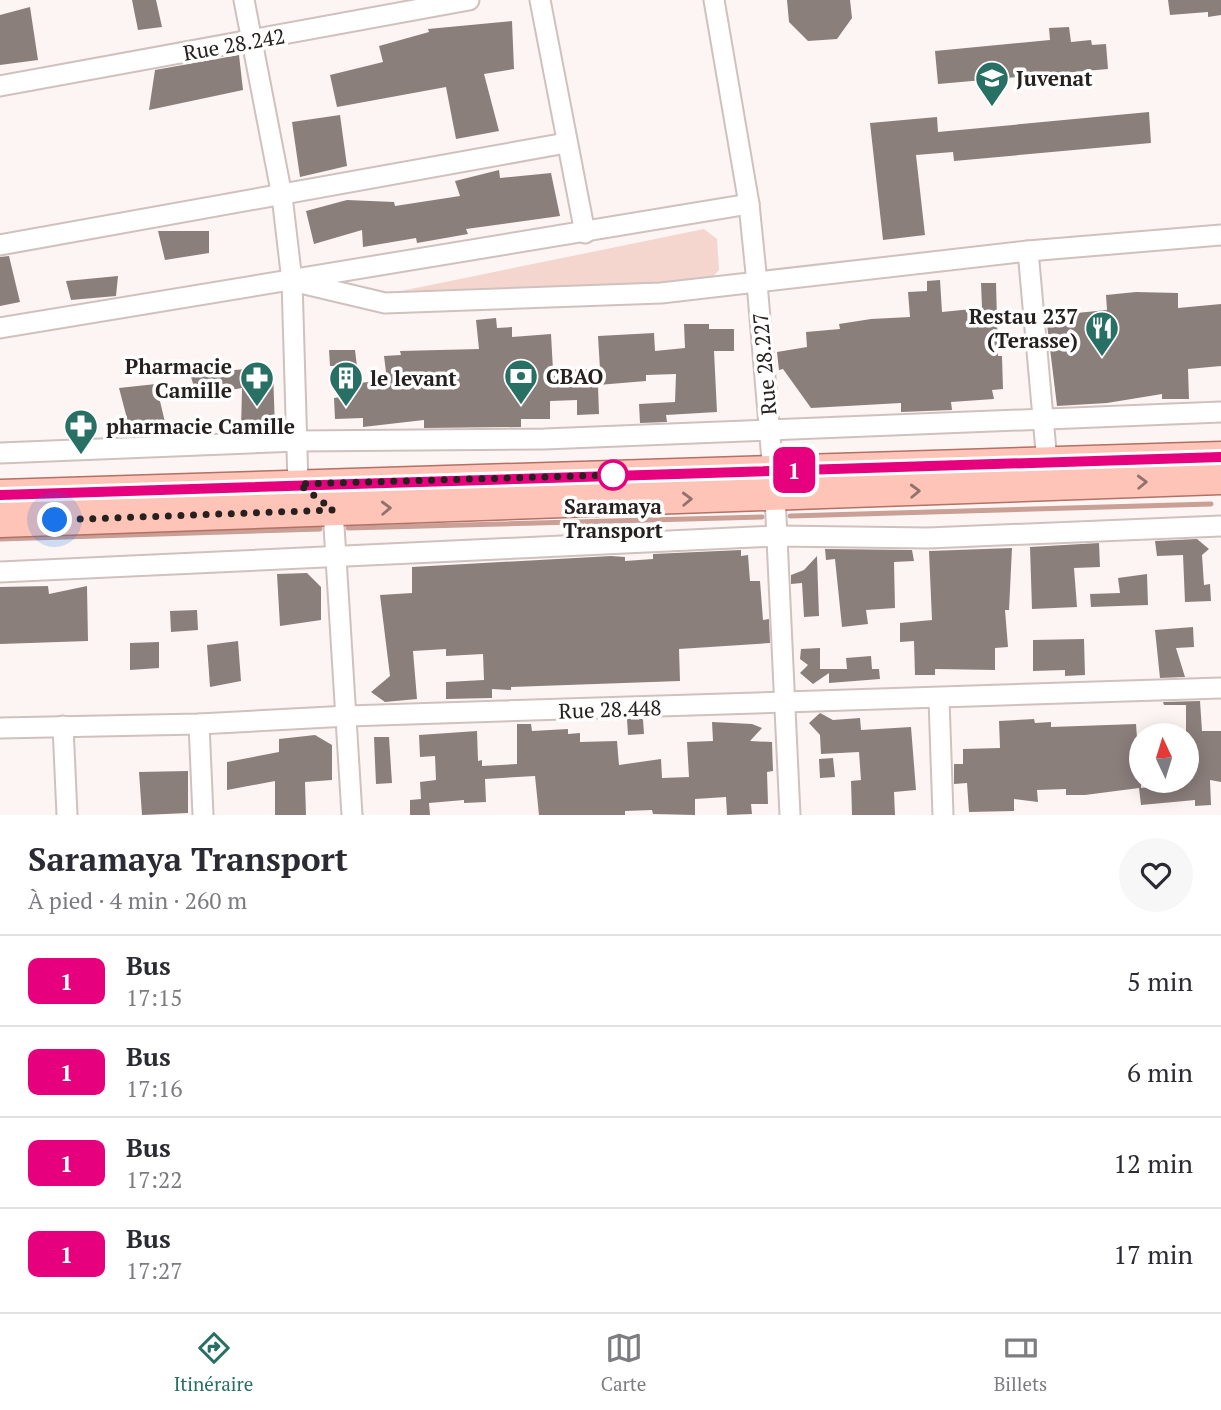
<!DOCTYPE html>
<html lang="fr">
<meta charset="utf-8">
<style>
:root{--surface:#fff;--page:#f7f7f7;--text:#2b2b33;--muted:#7c7c81;--line:#e1e1e2;--accent:#286f64}
body{margin:0;font-family:"PT Serif",serif;background:var(--page);color:var(--text);height:100vh;display:flex;flex-direction:column;font-size:26px;white-space:nowrap}
*{box-sizing:border-box;margin:0}
p{font-size:23px;color:var(--muted)}
.icon{flex:none;width:38px;height:38px;fill:none;stroke:currentColor;stroke-width:2;stroke-linecap:round;stroke-linejoin:round}
.map{position:relative;height:815px;overflow:hidden}
.panel{display:flex;flex-direction:column;background:var(--surface);flex:1}
.panel>*{flex:none}
.badge{padding:0 14px;border-radius:10px;font-size:24px;line-height:46px}
.needle{width:46px;rotate:356deg}
.tools{position:absolute;left:1129px;top:723px;display:grid;gap:14px}
.tools a{display:grid;place-items:center;width:70px;height:70px;border-radius:50%;background:var(--surface);box-shadow:0 4px 18px #0003;font-size:35px}
.you{position:absolute;width:35px;height:35px;margin:-18px;border:5px solid #fff;border-radius:50%;background:#1a73e8;box-shadow:0 0 0 10px #1a73e833}
.map>.badge{position:absolute;translate:-50% -50%;box-shadow:0 0 0 4px #fff}
.round{display:grid;place-items:center;flex:none;width:74px;height:74px;border-radius:37px;background:var(--page)}
.summary{display:flex;align-items:center;justify-content:space-between;height:119px;padding:0 28px}
h1{font-size:33px;font-weight:800;line-height:52px}
ul{padding:0;list-style:none}
li{display:flex;align-items:center;gap:21px;height:91px;padding:0 28px;border-top:2px solid var(--line)}
li div{flex:1}
li b{display:block;font-size:26px}
li em{font-style:normal}
li .badge{min-width:77px;font-weight:700;text-align:center}
.tab-bar{display:flex;justify-content:space-around;align-items:center;height:98px;border-top:2px solid var(--line);background:var(--surface);font-size:19px;color:var(--muted)}
.tab-bar a{display:grid;justify-items:center;gap:4px}
.tab-bar .current{color:var(--accent)}
.map>svg:first-child{display:block}
.green{fill:#f5d6cf}
.lines{fill:none;stroke-linecap:round;stroke-linejoin:round}
.stream{stroke:#c99f96;stroke-width:5}
.building{fill:#8b7f7c}
.minor-casing{stroke:#cfc1be;stroke-width:23}
.primary-casing{stroke:#b27164;stroke-width:33}
.minor{stroke:#fff;stroke-width:19}
.primary{stroke:#fec4b8;stroke-width:30}
.oneway{stroke:#92726c}
.line-casing{stroke:#fff;stroke-width:16}
.line{stroke:#e6007e;stroke-width:10}
.walk{stroke:#26211f;stroke-width:7;stroke-dasharray:0 12.6}
.stop-dot{fill:#fff;stroke:#e6007e;stroke-width:3.5}
.labels{text-anchor:middle;dominant-baseline:central;stroke-width:7;stroke-linejoin:round;paint-order:stroke}
.street-label{font-size:21px;fill:#26211f;stroke:#fff}
.poi-label{font-size:21px;font-weight:bold;fill:#26211f;stroke:#fff;text-anchor:start}
.stop-label{font-size:21px;font-weight:bold;fill:#26211f;stroke:#fff}
</style>
<div class="map">
<svg width="1221" height="815" viewBox="0 0 1221 815">
<rect width="100%" height="100%" fill="#fdf5f3"/>
<path class="green" d="M704 229 717 239 719 270 709 281 401 291Z"/>
<g class="lines">
<g class="stream">
<path d="M790 516 1211 504"/>
<path d="M348 528 762 517"/>
<path d="M0 539 320 529"/>
</g>
</g>
<g class="building">
<path d="M132 0H156L162 27 138 30Z"/>
<path d="M787 0H850L852 18 837 39 808 41 789 22Z"/>
<path d="M1168 0H1221V15L1208 17V12L1170 15Z"/>
<path d="M30 7 38 60 0 65V15Z"/>
<path d="M512 21 514 69 484 74 499 131 456 139 446 87 337 107 330 75 383 62 379 46 429 32 428 29Z"/>
<path d="M1069 27 1071 42 1091 40 1092 45 1106 44 1108 69 938 84 935 51 1050 40 1049 28Z"/>
<path d="M239 55 243 90 149 110 155 70Z"/>
<path d="M1149 112 1151 143 954 161 953 152 916 155 925 235 883 240 870 123 937 117 938 132Z"/>
<path d="M340 115 347 166 300 177 292 122Z"/>
<path d="M499 170 500 178 551 173 560 216 466 229 468 234 417 243 416 238 363 247 362 230 314 244 306 211 347 200 394 202 395 206 460 196 455 181Z"/>
<path d="M158 231H209V253L165 260Z"/>
<path d="M9 256 20 302 0 306V257Z"/>
<path d="M118 276 116 296 71 300 66 281Z"/>
<path d="M940 280 942 312 982 308 981 283H996L998 356H1002L1003 389 992 390 994 399 951 402 952 410 901 412V403L811 408 783 369 779 370 777 352 807 347 806 332 840 329 839 324 871 319 910 317 908 292 927 291V281Z"/>
<path d="M1136 292 1178 293V308L1221 304V366L1188 369 1189 399H1162V394L1107 403 1057 406 1046 316 1107 310 1106 295Z"/>
<path d="M496 318 497 328 512 327V337L551 334 553 370 600 369 598 336 654 333 655 351 685 348 684 324H709V329H734V351H714L717 412 666 415 667 422 640 423 639 404 675 402 676 374 646 375V381L598 385 599 414 577 415V400L550 401V419H521V427L424 428V420L363 427V418L335 419 334 398 341 397 339 366H330L329 350H355L359 383 387 380 384 356 401 355 400 351 479 349 476 320Z"/>
<path d="M246 369 273 371 275 428 241 430 242 388 197 396 190 374Z"/>
<path d="M156 384 167 431 130 430 119 388Z"/>
<path d="M1197 539 1209 549 1202 555 1204 585 1210 584 1211 601 1185 602 1183 555 1157 556 1155 541Z"/>
<path d="M1099 543 1100 567 1074 568 1077 607 1032 609 1030 547Z"/>
<path d="M1012 548 1009 610H1005L1008 647 995 648V670L935 669V675H915L914 641 900 642V623L932 620 929 551Z"/>
<path d="M825 549 912 550 914 561 894 562 895 608 866 610 868 624 842 627 835 559 826 560Z"/>
<path d="M741 550V556L748 555 750 581H760L763 620 769 619 770 643 679 649 680 681 511 687V690L492 689V698L446 699V682L484 680 483 654 446 656V649L413 651 417 699 385 702 371 692 390 676 380 595 412 593V567L611 556 625 557V561L653 559V554Z"/>
<path d="M817 556 819 616 804 617 802 583 791 584V575L804 570Z"/>
<path d="M307 573 321 587V620L280 626 277 574Z"/>
<path d="M1147 574 1148 605 1091 607 1090 594 1120 593 1118 578Z"/>
<path d="M48 586 49 594 87 586 88 641 0 644V587Z"/>
<path d="M197 610 198 630 171 632 170 611Z"/>
<path d="M1193 627 1194 647 1176 648 1185 677 1160 678 1155 630Z"/>
<path d="M1084 639 1085 675 1065 676V670L1033 671V640Z"/>
<path d="M238 641 241 681 210 687 207 645Z"/>
<path d="M159 642V668L130 670V643Z"/>
<path d="M820 648V669H847L846 658 871 656 872 669H879L880 679 829 683V673L813 684 800 673 808 665 800 659 801 649Z"/>
<path d="M1200 701 1202 731H1221V782L1210 780 1211 805 1195 806V800L1141 805 1139 788 1085 795H1066V789L1037 790 1038 802 1014 799V811L969 812 967 783 954 784V764H963V749L1000 748 999 721 1034 719 1035 723 1051 722V727L1136 724 1137 738H1141V788L1174 785V780H1186V705H1164L1163 702Z"/>
<path d="M820 713 833 720 860 718 861 730 911 727 916 790 894 792 895 815H852L851 781 861 780 859 752 821 754 820 735 809 723Z"/>
<path d="M627 719H643L644 734 628 735Z"/>
<path d="M712 722 752 724 762 728 750 741 772 742 773 771 767 772 768 804H751L752 814 727 815 726 797 695 799V815L653 814 652 810 625 811V815H539L535 776 485 779 486 802 464 803V800L429 803 430 815H410V800L421 799 420 782 436 780 435 756 420 757 419 735 477 731 478 761 482 760V766L517 764V724H531L532 731 568 729V734L580 733V742L617 741 619 765 661 759 662 778 689 777 687 742 713 741Z"/>
<path d="M315 735 332 745V780L305 782 306 815H275V781L227 790V762L279 752V739Z"/>
<path d="M374 737H389L392 783 376 784Z"/>
<path d="M833 758 835 777 820 778 819 759Z"/>
<path d="M188 771V813L142 815 139 772Z"/>
</g>
<g class="lines">
<g class="minor-casing">
<g id="minor">
<path d="M244 0 282 196 292 281 298 484 333 510 352 815"/>
<path d="M540 0 585 233"/>
<path d="M714 0 749 204 757 283 775 496 790 815"/>
<path d="M0 86 469 0"/>
<path d="M0 245 566 143"/>
<path d="M1028 251 1048 473"/>
<path d="M292 281 385 303 661 293 1028 251 1221 235"/>
<path d="M0 328 749 204"/>
<path d="M0 453 297 441 544 439 1221 412"/>
<path d="M0 572 777 536 928 538 1221 526"/>
<path d="M939 699 943 815"/>
<path d="M199 724 203 815"/>
<path d="M63 726 67 815"/>
<path d="M0 728 199 724 348 716 1221 688"/>
</g>
</g>
<g class="primary-casing">
<g id="primary">
<path d="M0 495 1221 457"/>
<path d="M0 522 1221 479"/>
</g>
</g>
<use href="#minor" class="minor"/>
<use href="#primary" class="primary"/>
</g>
<defs><path id="oneway-chevron" d="M-2-3.5L2.5 0L-2 3.5" fill="none" stroke-width="1.6" stroke-linecap="round" stroke-linejoin="round" transform="scale(1.75)"/></defs>
<g class="oneway">
<use href="#oneway-chevron" transform="translate(1142 482) rotate(-2)"/>
<use href="#oneway-chevron" transform="translate(915 491) rotate(-2)"/>
<use href="#oneway-chevron" transform="translate(687 499) rotate(-2)"/>
<use href="#oneway-chevron" transform="translate(386 508) rotate(-2)"/>
</g>
<g class="lines">
<g class="line-casing">
<path id="line" d="M0 495 1221 457"/>
</g>
<use href="#line" class="line"/>
<path class="walk" d="M55 520 333 510 299 484 613 475"/>
</g>
<defs>
<g id="school-pin" transform="scale(1.75)"><path d="M0 17L-7.5 6A9.5 9.5 0 1 1 7.5 6Z" fill="#286f64" stroke="#fff"/><path d="M0-5L7-2L0 1L-7-2ZM-4 1L0 2.5L4 1V4Q0 6-4 4Z" fill="#fff"/></g>
<g id="restaurant-pin" transform="scale(1.75)"><path d="M0 17L-7.5 6A9.5 9.5 0 1 1 7.5 6Z" fill="#286f64" stroke="#fff"/><path d="M-5-6h1v4h1v-4h1v4h1v-4h1v5L-1.5 .5V6h-2V.5L-5-1ZM5-6V6H3V1.5H1.5Q1.5-4 5-6Z" fill="#fff"/></g>
<g id="bank-pin" transform="scale(1.75)"><path d="M0 17L-7.5 6A9.5 9.5 0 1 1 7.5 6Z" fill="#286f64" stroke="#fff"/><path d="M-6-4H6V4H-6ZM0-2.3a2.3 2.3 0 1 0 0 4.6a2.3 2.3 0 1 0 0-4.6Z" fill="#fff"/></g>
<g id="pharmacy-pin" transform="scale(1.75)"><path d="M0 17L-7.5 6A9.5 9.5 0 1 1 7.5 6Z" fill="#286f64" stroke="#fff"/><path d="M-2-6h4v4h4v4h-4v4h-4v-4h-4v-4h4Z" fill="#fff"/></g>
<g id="building-pin" transform="scale(1.75)"><path d="M0 17L-7.5 6A9.5 9.5 0 1 1 7.5 6Z" fill="#286f64" stroke="#fff"/><path d="M-4-6H4V6H1V3H-1V6H-4ZM-2.5-4.3h1.7v1.8h-1.7ZM.8-4.3h1.7v1.8H.8ZM-2.5-1h1.7V.8h-1.7ZM.8-1h1.7V.8H.8Z" fill="#fff"/></g>
</defs>
<g fill-rule="evenodd">
<use href="#school-pin" x="992" y="78"/>
<use href="#restaurant-pin" x="1102" y="328"/>
<use href="#bank-pin" x="521" y="376"/>
<use href="#pharmacy-pin" x="257" y="378"/>
<use href="#building-pin" x="346" y="378"/>
<use href="#pharmacy-pin" x="81" y="426"/>
</g>
<circle class="stop-dot" cx="613" cy="475" r="14"/>
<g class="labels">
<g class="street-label">
<text transform="translate(234 44) rotate(-10)">Rue 28.242</text>
<text transform="translate(764 364) rotate(-95)">Rue 28.227</text>
<text transform="translate(610 709) rotate(-2)">Rue 28.448</text>
</g>
<g class="poi-label">
<text x="1016" y="78">Juvenat</text>
<text x="1078" y="316" text-anchor="end">Restau 237<tspan x="1078" dy="24">(Terasse)</tspan></text>
<text x="232" y="366" text-anchor="end">Pharmacie<tspan x="232" dy="24">Camille</tspan></text>
<text x="546" y="376">CBAO</text>
<text x="370" y="378">le levant</text>
<text x="106" y="426">pharmacie Camille</text>
</g>
<g class="stop-label">
<text x="613" y="506">Saramaya<tspan x="613" dy="24">Transport</tspan></text>
</g>
</g>
</svg>
<div class="tools">
<a><svg class="needle" viewBox="-14 -14 28 28"><path d="M0-13l5 13h-10z" fill="#e53935"/><path d="M0 13l5-13h-10z" fill="#7c7c81"/></svg></a>
</div>
<div class="you" style="left:55px;top:520px"></div>
<b class="badge" style="left:794px;top:470px;background:#e6007e;color:#fff">1</b>
</div>
<section class="panel">
<div class="summary"><div><h1>Saramaya Transport</h1><p>À pied · 4 min · 260 m</p></div><a class="round"><svg class="icon" aria-label="heart" viewBox="0 0 24 24"><path d="M12 20l-8-8c-3-5 5-10 8-4 3-6 11-1 8 4z"/></svg></a></div>
<ul>
<li><span class="badge" style="background:#e6007e;color:#fff">1</span><div><b>Bus</b><p>17:15</p></div><em>5 min</em></li>
<li><span class="badge" style="background:#e6007e;color:#fff">1</span><div><b>Bus</b><p>17:16</p></div><em>6 min</em></li>
<li><span class="badge" style="background:#e6007e;color:#fff">1</span><div><b>Bus</b><p>17:22</p></div><em>12 min</em></li>
<li><span class="badge" style="background:#e6007e;color:#fff">1</span><div><b>Bus</b><p>17:27</p></div><em>17 min</em></li>
</ul>
</section>
<nav class="tab-bar">
<a class="current"><svg class="icon" aria-label="directions" viewBox="0 0 24 24"><path d="M12 3l9 9-9 9-9-9zM9 14v-3h6M13 9l2 2-2 2"/></svg>Itinéraire</a>
<a><svg class="icon" aria-label="map" viewBox="0 0 24 24"><path d="M3 6l6-2 6 2 6-2v14l-6 2-6-2-6 2zM9 4v14M15 6v14"/></svg>Carte</a>
<a><svg class="icon" aria-label="tickets" viewBox="0 0 24 24"><path d="M3 7h18v10H3zM15 7v10"/></svg>Billets</a>
</nav>
